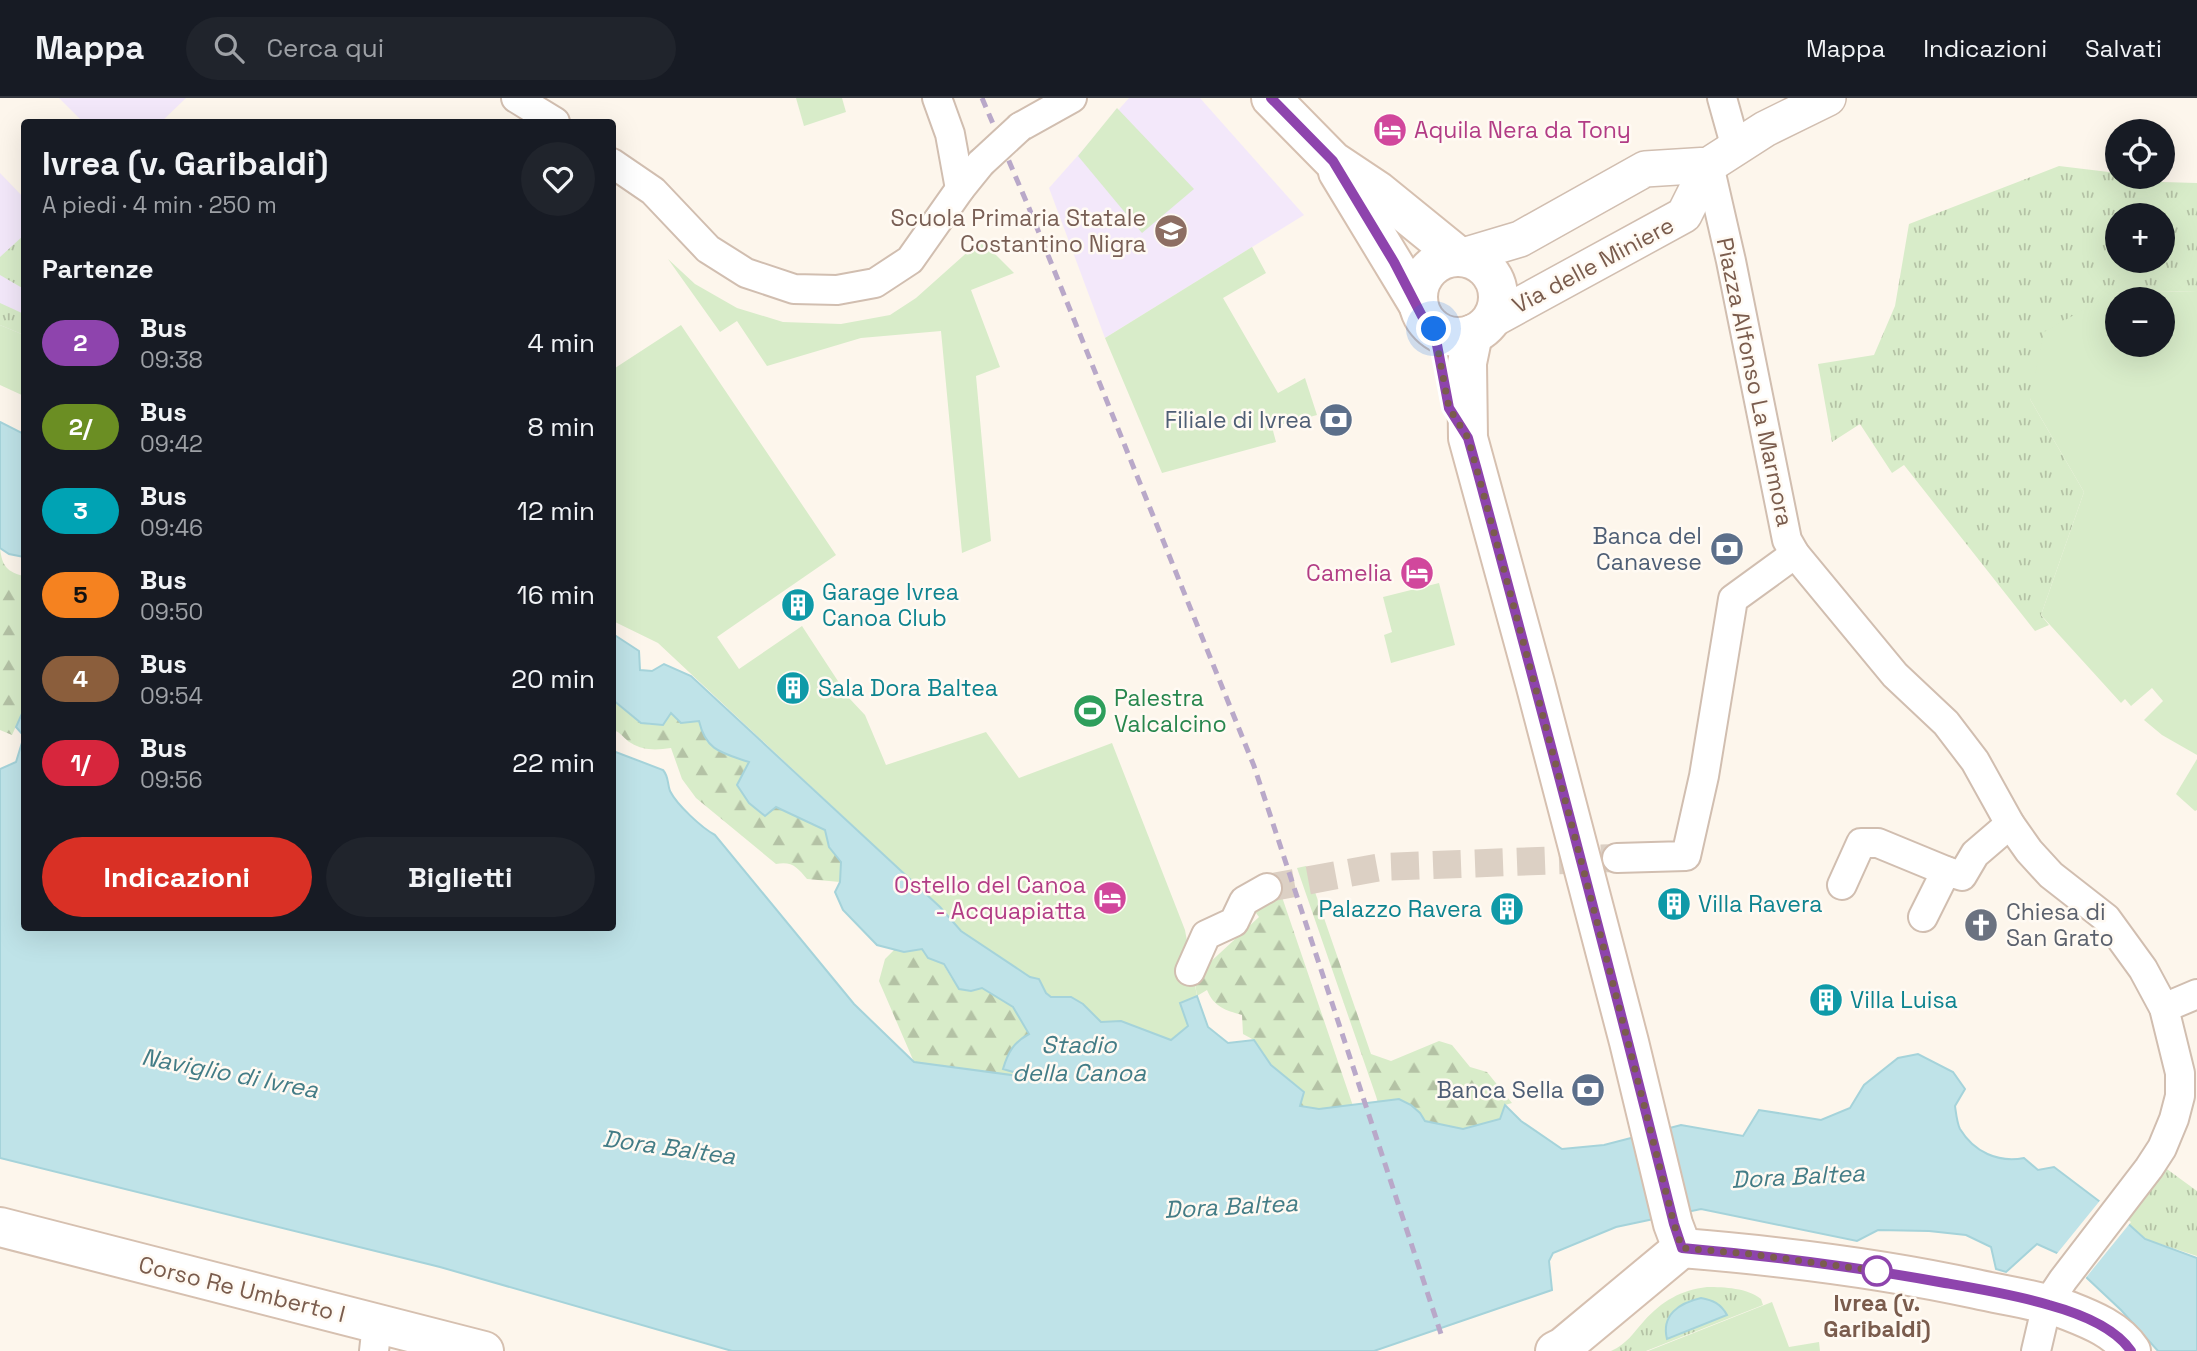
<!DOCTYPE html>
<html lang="it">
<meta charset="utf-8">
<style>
:root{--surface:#171b24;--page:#20242c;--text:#f1f3f6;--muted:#9ea1a6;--line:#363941;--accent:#d93025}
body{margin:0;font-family:"Space Grotesk",sans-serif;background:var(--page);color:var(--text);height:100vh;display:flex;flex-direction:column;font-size:26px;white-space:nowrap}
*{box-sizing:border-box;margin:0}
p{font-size:23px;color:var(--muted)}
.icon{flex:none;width:38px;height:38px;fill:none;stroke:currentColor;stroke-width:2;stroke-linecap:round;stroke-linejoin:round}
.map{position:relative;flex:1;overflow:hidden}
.side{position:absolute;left:21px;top:21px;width:595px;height:812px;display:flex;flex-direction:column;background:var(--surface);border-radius:7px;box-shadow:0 7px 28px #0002}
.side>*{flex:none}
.badge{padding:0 14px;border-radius:23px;font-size:24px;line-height:46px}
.fabs{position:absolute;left:2105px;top:21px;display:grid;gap:14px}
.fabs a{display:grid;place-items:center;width:70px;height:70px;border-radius:50%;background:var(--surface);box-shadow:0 7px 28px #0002;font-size:35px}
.you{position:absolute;width:35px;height:35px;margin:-18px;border:5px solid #fff;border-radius:50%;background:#1a73e8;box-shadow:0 0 0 10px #1a73e833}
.map>.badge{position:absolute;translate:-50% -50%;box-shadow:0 0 0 4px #fff}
h2{padding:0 21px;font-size:26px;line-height:63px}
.round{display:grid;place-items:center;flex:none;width:74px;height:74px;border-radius:37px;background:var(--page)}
.head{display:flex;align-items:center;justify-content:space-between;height:119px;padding:0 21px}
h1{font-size:33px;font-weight:700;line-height:52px}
.button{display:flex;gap:14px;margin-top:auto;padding:14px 21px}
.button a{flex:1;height:80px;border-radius:42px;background:var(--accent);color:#fff;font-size:28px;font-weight:700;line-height:80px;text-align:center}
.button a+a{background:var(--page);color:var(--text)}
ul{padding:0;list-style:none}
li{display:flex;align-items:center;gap:21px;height:84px;padding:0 21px}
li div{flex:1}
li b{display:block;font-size:26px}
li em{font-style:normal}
li .badge{min-width:77px;font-weight:700;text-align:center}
header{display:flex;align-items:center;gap:42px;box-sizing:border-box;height:98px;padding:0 35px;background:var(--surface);border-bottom:2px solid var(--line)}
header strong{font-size:33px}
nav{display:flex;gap:38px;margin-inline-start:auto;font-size:24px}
.search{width:490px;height:63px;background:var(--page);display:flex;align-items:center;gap:18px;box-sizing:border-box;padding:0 24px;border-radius:38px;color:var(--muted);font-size:26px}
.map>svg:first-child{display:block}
.education{fill:#f3e8fa}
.grass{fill:url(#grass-tufts);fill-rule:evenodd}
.forest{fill:url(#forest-firs)}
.green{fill:#d8ecc9;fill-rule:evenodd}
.water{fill:#bfe3e8;stroke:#a5d3da;stroke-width:2}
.pier{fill:#fdf6ec}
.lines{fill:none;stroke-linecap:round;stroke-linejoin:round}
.minor-tunnel{stroke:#dcd0c4;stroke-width:28;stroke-dasharray:28 14;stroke-linecap:butt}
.minor-casing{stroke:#d1beb0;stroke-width:32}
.tertiary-casing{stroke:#d1beb0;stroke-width:38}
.secondary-casing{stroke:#d6c0b0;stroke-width:42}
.minor{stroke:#fff;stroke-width:28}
.tertiary{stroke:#fff;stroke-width:35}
.secondary{stroke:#fff;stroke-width:38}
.rail{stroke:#b9a8c9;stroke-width:5;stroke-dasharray:10 7;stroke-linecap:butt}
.minor-bridge-casing{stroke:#d1beb0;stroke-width:32;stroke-linecap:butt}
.minor-bridge{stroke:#fff;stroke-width:28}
.line-casing{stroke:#fff;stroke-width:16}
.line{stroke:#8e44ad;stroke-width:10}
.walk{stroke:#7a5c4d;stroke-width:7;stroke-dasharray:0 12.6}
.stop-dot{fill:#fff;stroke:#8e44ad;stroke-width:3.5}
.labels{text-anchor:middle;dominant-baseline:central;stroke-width:5;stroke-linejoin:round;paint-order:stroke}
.hotel-label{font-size:23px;fill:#b23c85;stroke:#fffaf3;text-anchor:end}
.education-label{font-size:23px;fill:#785e54;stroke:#fffaf3;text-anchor:end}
.street-label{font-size:23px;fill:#7a5c4d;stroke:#fffaf3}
.service-label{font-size:23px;fill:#4e5e75;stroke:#fffaf3;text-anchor:end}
.culture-label{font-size:23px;fill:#0d838f;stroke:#fffaf3;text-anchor:start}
.leisure-label{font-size:23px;fill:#27864d;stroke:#fffaf3;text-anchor:start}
.worship-label{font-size:23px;fill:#5b616d;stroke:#fffaf3;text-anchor:start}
.stop-label{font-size:23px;font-weight:bold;fill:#7a5c4d;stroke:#fffaf3}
.water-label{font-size:24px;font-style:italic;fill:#437c86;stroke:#fffaf3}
</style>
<header>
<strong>Mappa</strong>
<div class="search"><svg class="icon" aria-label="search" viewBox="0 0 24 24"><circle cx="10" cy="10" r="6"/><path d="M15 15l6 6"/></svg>Cerca qui</div>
<nav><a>Mappa</a><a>Indicazioni</a><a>Salvati</a></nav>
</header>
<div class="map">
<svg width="2197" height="1253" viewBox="0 0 2197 1253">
<defs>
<pattern id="grass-tufts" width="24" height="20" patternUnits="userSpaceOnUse" patternTransform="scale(1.75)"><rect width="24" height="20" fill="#d8ecc9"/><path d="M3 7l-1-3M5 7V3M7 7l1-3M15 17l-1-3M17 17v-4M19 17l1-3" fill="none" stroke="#b4c2a5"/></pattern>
<pattern id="forest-firs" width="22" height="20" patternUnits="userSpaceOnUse" patternTransform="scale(1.75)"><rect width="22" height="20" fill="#d8ecc9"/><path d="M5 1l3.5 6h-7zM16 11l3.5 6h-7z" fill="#b4c2a5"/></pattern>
</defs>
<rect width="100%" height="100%" fill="#fdf6ec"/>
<g class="education">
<path d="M59 0H186L161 24H83Z"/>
<path d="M1129 0H1200L1304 117 1105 240 1049 90Z"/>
<path d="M0 75 24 100V237L0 227Z"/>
</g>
<g class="grass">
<path d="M2059 68 2117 75 2118 79H2158L2162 84 2197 85V193L2113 195 2030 301 2084 394 2041 517 2049 527 2035 533 1904 367 1892 375 1860 326 1832 344 1818 266 1874 257 1895 208 1909 126ZM2118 117H2163V163H2118Z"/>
<path d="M24 137V191L0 177V159Z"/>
<path d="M0 205 24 216V237L0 227Z"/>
<path d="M2164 1069 2197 1093V1158L2145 1141 2124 1122Z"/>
<path d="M1707 1189C1725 1189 1747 1190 1761 1201L1763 1207 1646 1253H1611C1627 1246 1633 1235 1644 1223 1662 1203 1681 1192 1707 1189Z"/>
</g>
<g class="forest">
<path d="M0 450C2 468 7 474 24 478V611L12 637 0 632Z"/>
<path d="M612 602 641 625 653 627 671 615 699 623C704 647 728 657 750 664L737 687 749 705 765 718 776 709 825 732 829 749 841 764 840 784 807 781C797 769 792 763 776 766L696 700 682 681 671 650C657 652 644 653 631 645 624 641 621 634 613 632Z"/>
<path d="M1306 768 1371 956 1391 963 1439 943 1452 947 1470 969 1487 974 1512 1005 1505 1007 1500 1021 1463 1031 1424 1023 1420 1015 1399 1001 1378 1004 1297 770Z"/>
<path d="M1281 796 1353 1008 1319 1011 1299 1008 1304 994 1270 967 1254 942 1243 936 1242 917C1225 912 1214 909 1207 892L1197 898 1194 879 1259 819 1253 811Z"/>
<path d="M895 851 904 854 922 851 928 860 943 866 952 881 982 889 1013 909 1030 936 1041 981 914 964 879 883 885 861Z"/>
</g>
<g class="green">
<path d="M796 0H842L846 14 804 28Z"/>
<path d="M1117 10 1194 91 1142 135 1078 58Z"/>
<path d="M981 142 1014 175 971 192 1000 269 976 278 991 443 962 455 941 233 861 240 767 268 737 223 720 234 668 161 695 186 737 210 783 224 841 226 890 217 916 200Z"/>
<path d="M1252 149 1266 175 1223 200 1278 295 1305 280 1317 317 1272 329 1276 344 1162 375 1105 240Z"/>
<path d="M2197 193V657L2162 637 2144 622 2163 603 2152 590 2131 608 2125 601 2121 605 2041 517 2084 394 2030 301 2044 234 2113 195ZM2118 201H2163V247H2118Z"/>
<path d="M0 227 24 237V298L0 287Z"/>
<path d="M681 227 836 457 717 539 739 571 802 528 849 600 865 617 886 667 986 634 1019 680 1112 645 1185 832 1197 898 1180 905 1188 928 1171 942 1121 923 1101 924 1083 906 1071 899H1051L1046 895 1039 881 1030 879 961 833 940 809 658 545 613 523 612 272Z"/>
<path d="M1439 485 1455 547 1391 565 1384 537 1392 534 1383 499Z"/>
<path d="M2197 661V712L2195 713 2176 696Z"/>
<path d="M1772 1204 1789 1249 1819 1244 1820 1253H1648Z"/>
</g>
<g class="water">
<path d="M0 324 24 336V459L9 456 0 450Z"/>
<path d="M613 536 639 553 640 572 652 573 664 566 691 578 940 809 961 833 1030 879 1039 881 1046 895 1051 899H1071L1083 906 1101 924 1121 923 1171 942 1188 928 1180 905 1197 898 1208 929 1228 945 1254 942 1271 967 1304 994 1300 1008 1319 1011 1399 1001 1411 1007 1420 1015 1425 1023 1463 1031 1500 1021 1505 1007 1521 1023 1562 1051 1604 1047 1681 1027 1743 1038 1759 1012 1821 1022 1850 1010 1864 987 1898 960 1918 956 1953 974 1965 991 1955 1008C1956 1015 1957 1025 1960 1031 1974 1054 1998 1065 2024 1060L2038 1072 2054 1069 2124 1122 2145 1141 2197 1160V1253H2158L2121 1212 2087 1180 2077 1164 2037 1146 2006 1174 1996 1171 1991 1149 1966 1137 1929 1133 1878 1132 1857 1143 1701 1111 1616 1129 1553 1155 1549 1163 1552 1192 1374 1253H732L440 1169 0 1060V671L16 664 24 638 16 629 24 611V830H612L613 653 663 672C669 679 667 685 670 693 677 707 702 730 715 737L854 906 914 964 1034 980 1003 971C1008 954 1014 944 1029 936L1013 909 982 890 971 893 959 891 944 866 928 860 922 851 904 854 877 847 843 812 835 794 840 784 841 764 829 749 825 732 776 709 765 718 749 705 737 687 749 664C722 655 706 653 699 623L681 625 671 615 663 627 641 625 613 602Z"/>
<path d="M1701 1200C1713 1202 1721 1206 1727 1217L1667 1241C1661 1217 1679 1205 1701 1200Z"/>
</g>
<path class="pier" d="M2102 1100 2131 1124 2084 1182 2075 1167 2055 1158Z"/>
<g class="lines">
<path class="minor-tunnel" d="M1267 790 1381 769 1617 760"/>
<g class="minor-casing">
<g id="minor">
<path d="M516 0 555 24"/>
<path d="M937 0 950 36 960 91"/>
<path d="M1722 0 1736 50"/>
<path d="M1020 29 1072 0"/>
<path d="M612 65 653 93 708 151 746 175 794 191 837 192 875 185 910 162 960 91 981 65"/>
<path d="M1709 67 1731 163 1787 442 1795 456 1895 577 1946 625 1975 663 2010 726 2029 753 2051 777 2106 820 2143 871 2164 910 2180 975V998L2174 1021 2162 1050 2149 1070 2063 1182 2047 1206 2036 1253"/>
<path d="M1617 760 1686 758 1704 678 1733 501 1795 456"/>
<path d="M1842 787 1861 745H1878L1946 773"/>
<path d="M1923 819 1946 773 1962 778 1975 756 2010 726"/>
<path d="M1190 873 1206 837 1234 824 1244 803 1267 790"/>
<path d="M2164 910 2197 896"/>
<path d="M374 1253 377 1226"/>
</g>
</g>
<g class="tertiary-casing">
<g id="tertiary">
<path d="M1463 158 1520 141 1645 71 1709 67 1765 31 1828 0"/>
<path d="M1490 223 1684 117 1709 67"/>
</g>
</g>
<g class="secondary-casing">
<g id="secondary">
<path d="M1271 0 1333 63 1378 93 1458 158"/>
<path d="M1338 74 1418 206"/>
<circle cx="1458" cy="199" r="40"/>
<path d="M1473 236 1467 265 1468 340 1535 585 1629 944 1673 1126 1682 1150"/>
<path d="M0 1129 484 1253"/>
<path d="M1682 1150C1780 1158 1880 1170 1976 1191 2007 1198 2040 1202 2069 1213 2092 1222 2117 1232 2131 1253"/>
<path d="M1555 1253 1563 1249 1682 1150"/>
</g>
</g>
<use href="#minor" class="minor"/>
<use href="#tertiary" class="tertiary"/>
<use href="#secondary" class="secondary"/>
<path class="rail" d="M982 0 1029 110 1254 668 1441 1236"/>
<g class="minor-bridge-casing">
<path id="minor-bridge" d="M981 65 1020 29"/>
</g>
<use href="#minor-bridge" class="minor-bridge"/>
</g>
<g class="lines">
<g class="line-casing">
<path id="line" d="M1271 0 1333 63 1394 164 1422 218 1434 231 1449 310 1468 340 1477 372C1545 623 1611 874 1674 1126L1682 1150C1770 1158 1858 1169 1945 1185 1980 1191 2016 1197 2049 1207 2078 1215 2114 1228 2131 1253"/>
</g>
<use href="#line" class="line"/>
<path class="walk" d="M1434 231 1449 310 1468 340 1477 372C1545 623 1611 874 1674 1126L1682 1150 1750 1156 1877 1173"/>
</g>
<defs>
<g id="hotel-disc" transform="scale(1.75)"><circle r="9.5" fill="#d1479c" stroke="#fffaf3"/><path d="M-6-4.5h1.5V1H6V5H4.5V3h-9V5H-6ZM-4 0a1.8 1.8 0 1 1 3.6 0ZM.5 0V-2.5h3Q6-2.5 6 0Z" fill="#fff"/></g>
<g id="school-disc" transform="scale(1.75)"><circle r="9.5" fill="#8d6e63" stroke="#fffaf3"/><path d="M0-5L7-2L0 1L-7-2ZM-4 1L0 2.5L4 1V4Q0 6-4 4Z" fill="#fff"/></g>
<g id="bank-disc" transform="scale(1.75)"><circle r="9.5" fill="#5c6f8a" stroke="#fffaf3"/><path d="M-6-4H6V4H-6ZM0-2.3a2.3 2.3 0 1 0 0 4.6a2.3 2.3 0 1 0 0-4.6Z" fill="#fff"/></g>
<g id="building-disc" transform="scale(1.75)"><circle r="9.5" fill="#0f9aa8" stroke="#fffaf3"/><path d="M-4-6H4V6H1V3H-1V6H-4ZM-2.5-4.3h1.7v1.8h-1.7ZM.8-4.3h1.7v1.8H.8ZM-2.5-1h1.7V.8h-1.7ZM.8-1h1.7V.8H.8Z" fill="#fff"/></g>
<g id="stadium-disc" transform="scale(1.75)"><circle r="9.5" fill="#2e9e5b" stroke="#fffaf3"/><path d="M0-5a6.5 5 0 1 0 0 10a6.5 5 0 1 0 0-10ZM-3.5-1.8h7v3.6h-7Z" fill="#fff"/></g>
<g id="church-disc" transform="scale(1.75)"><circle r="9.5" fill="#6b7280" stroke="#fffaf3"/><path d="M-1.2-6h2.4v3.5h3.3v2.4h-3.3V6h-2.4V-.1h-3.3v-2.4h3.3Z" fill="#fff"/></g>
</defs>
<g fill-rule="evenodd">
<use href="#hotel-disc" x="1390" y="32"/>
<use href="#school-disc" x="1171" y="133"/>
<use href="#bank-disc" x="1336" y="322"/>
<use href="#bank-disc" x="1727" y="451"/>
<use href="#hotel-disc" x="1417" y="475"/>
<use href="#building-disc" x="798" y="507"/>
<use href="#building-disc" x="793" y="590"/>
<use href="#stadium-disc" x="1090" y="613"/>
<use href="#hotel-disc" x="1110" y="800"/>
<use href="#building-disc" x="1674" y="806"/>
<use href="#building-disc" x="1507" y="811"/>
<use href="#church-disc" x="1981" y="827"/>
<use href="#building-disc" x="1826" y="902"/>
<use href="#bank-disc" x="1588" y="992"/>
</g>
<circle class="stop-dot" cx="1877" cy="1173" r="14"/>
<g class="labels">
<g class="hotel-label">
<text x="1414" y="32" text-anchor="start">Aquila Nera da Tony</text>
<text x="1392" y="475">Camelia</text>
<text x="1086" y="787">Ostello del Canoa<tspan x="1086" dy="26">- Acquapiatta</tspan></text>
</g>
<g class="education-label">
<text x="1146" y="120">Scuola Primaria Statale<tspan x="1146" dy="26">Costantino Nigra</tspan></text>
</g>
<g class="street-label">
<text transform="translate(1593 167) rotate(-28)">Via delle Miniere</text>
<text transform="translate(1755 284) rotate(78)">Piazza Alfonso La Marmora</text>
<text transform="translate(242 1191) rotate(14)">Corso Re Umberto I</text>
</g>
<g class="service-label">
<text x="1312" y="322">Filiale di Ivrea</text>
<text x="1702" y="438">Banca del<tspan x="1702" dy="26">Canavese</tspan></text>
<text x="1564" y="992">Banca Sella</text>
</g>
<g class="culture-label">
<text x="822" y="494">Garage Ivrea<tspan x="822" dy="26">Canoa Club</tspan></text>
<text x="818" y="590">Sala Dora Baltea</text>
<text x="1698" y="806">Villa Ravera</text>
<text x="1482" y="811" text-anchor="end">Palazzo Ravera</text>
<text x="1850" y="902">Villa Luisa</text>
</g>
<g class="leisure-label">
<text x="1114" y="600">Palestra<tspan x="1114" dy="26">Valcalcino</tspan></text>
</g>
<g class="worship-label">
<text x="2006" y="814">Chiesa di<tspan x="2006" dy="26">San Grato</tspan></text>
</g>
<g class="stop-label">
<text x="1877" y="1205">Ivrea (v.<tspan x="1877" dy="26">Garibaldi)</tspan></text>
</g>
<g class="water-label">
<text x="1079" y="946">Stadio<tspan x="1079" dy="28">della Canoa</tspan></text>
<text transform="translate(230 975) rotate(11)">Naviglio di Ivrea</text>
<text transform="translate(669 1049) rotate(8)">Dora Baltea</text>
<text transform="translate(1798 1078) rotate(-3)">Dora Baltea</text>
<text transform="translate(1231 1108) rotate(-3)">Dora Baltea</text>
</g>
</g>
</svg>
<div class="fabs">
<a><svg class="icon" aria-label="locate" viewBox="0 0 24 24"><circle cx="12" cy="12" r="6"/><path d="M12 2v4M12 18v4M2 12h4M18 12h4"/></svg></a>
<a>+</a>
<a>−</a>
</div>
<div class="you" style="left:1434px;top:231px"></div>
<section class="side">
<div class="head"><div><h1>Ivrea (v. Garibaldi)</h1><p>A piedi · 4 min · 250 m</p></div><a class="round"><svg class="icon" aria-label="heart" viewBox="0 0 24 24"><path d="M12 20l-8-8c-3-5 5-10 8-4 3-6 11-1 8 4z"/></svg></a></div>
<h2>Partenze</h2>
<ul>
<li><span class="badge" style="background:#8e44ad;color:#fff">2</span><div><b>Bus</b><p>09:38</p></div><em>4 min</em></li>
<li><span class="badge" style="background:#6b8e23;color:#fff">2/</span><div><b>Bus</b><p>09:42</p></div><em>8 min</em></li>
<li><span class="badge" style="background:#00a3b4;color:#fff">3</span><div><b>Bus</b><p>09:46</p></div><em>12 min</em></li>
<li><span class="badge" style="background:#f58220;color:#111">5</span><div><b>Bus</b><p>09:50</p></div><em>16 min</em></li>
<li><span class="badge" style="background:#8b5e3c;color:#fff">4</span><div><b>Bus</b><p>09:54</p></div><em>20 min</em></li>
<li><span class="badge" style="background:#d7263d;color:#fff">1/</span><div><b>Bus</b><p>09:56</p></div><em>22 min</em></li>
</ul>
<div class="button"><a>Indicazioni</a><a>Biglietti</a></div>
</section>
</div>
